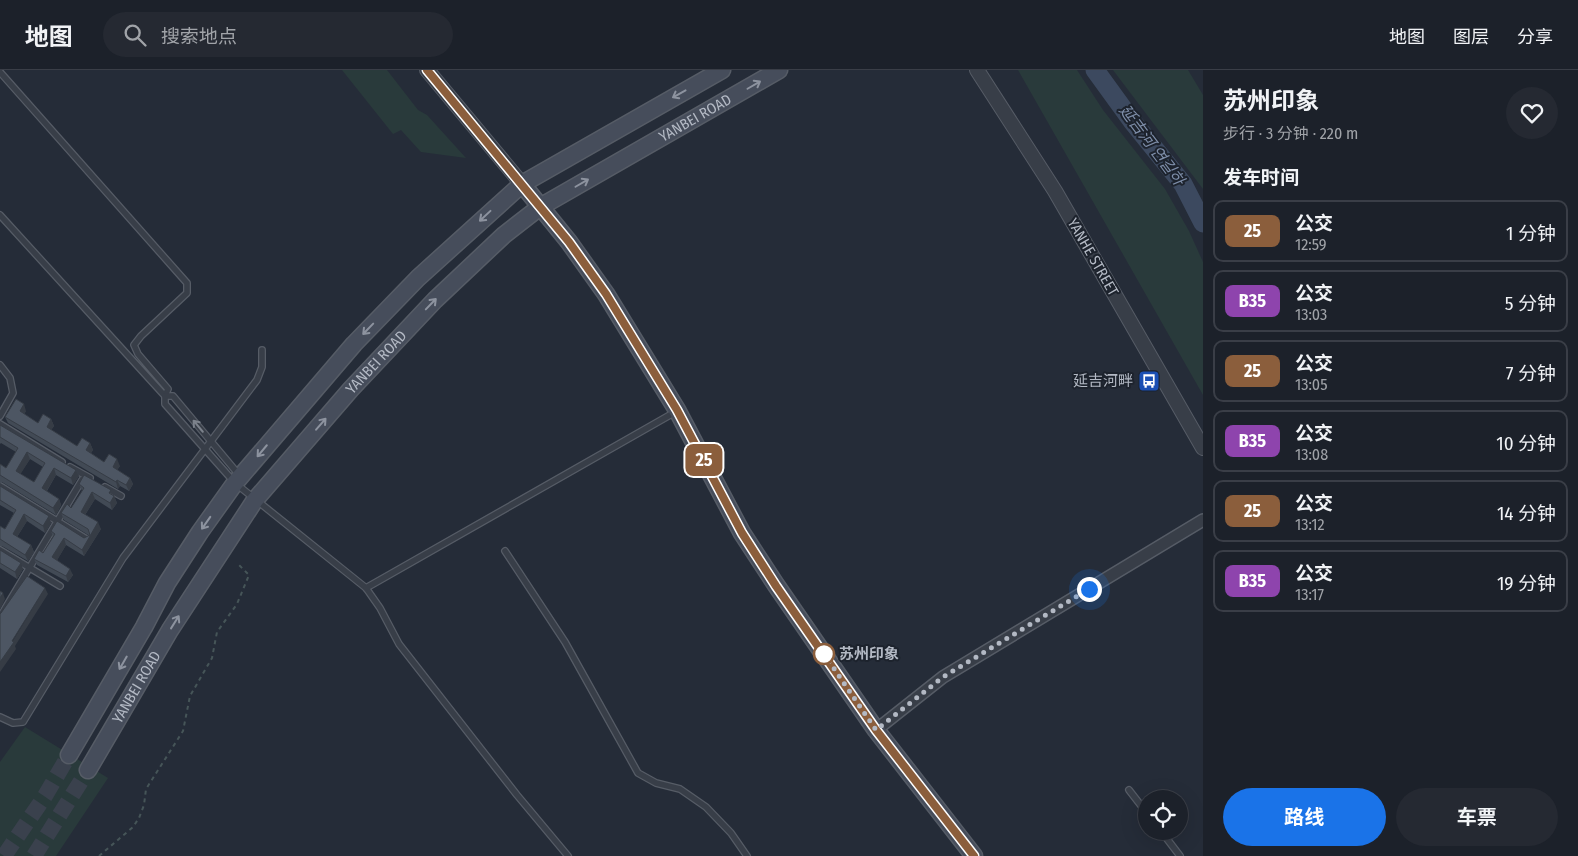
<!DOCTYPE html>
<html lang="zh">
<meta charset="utf-8">
<style>
:root{--surface:#1c212a;--page:#252932;--text:#f1f3f6;--muted:#a0a3a8;--line:#3a3e47;--accent:#1a73e8}
body{margin:0;font-family:"Fira Sans Condensed","Noto Sans SC","Noto Sans KR",sans-serif;background:var(--page);color:var(--text);height:100vh;display:flex;flex-direction:column;font-size:19px;white-space:nowrap}
*{box-sizing:border-box;margin:0}
p{font-size:16px;color:var(--muted)}
.icon{flex:none;width:28px;height:28px;fill:none;stroke:currentColor;stroke-width:2;stroke-linecap:round;stroke-linejoin:round}
.map{position:relative;flex:1;overflow:hidden}
.side{display:flex;flex-direction:column;background:var(--surface);width:375px}
.side>*{flex:none}
.badge{padding:0 10px;border-radius:8px;font-size:18px;line-height:32px}
.controls{position:absolute;left:1138px;top:720px;display:grid;gap:10px}
.controls a{display:grid;place-items:center;width:50px;height:50px;border-radius:50%;background:var(--surface);box-shadow:0 5px 20px #0002,0 0 0 1px var(--line);font-size:25px}
.you{position:absolute;width:25px;height:25px;margin:-12px;border:4px solid #fff;border-radius:50%;background:#1a73e8;box-shadow:0 0 0 8px #1a73e833}
.map>.badge{position:absolute;translate:-50% -50%;box-shadow:0 0 0 2px #fff}
h2{padding:0 20px;font-size:19px;line-height:45px}
.round{display:grid;place-items:center;flex:none;width:52px;height:52px;border-radius:26px;background:var(--page)}
.head{display:flex;align-items:center;justify-content:space-between;height:85px;padding:0 20px}
h1{font-size:24px;font-weight:700;line-height:38px}
.primary-button{display:flex;gap:10px;margin-top:auto;padding:10px 20px}
.primary-button a{flex:1;height:58px;border-radius:30px;background:var(--accent);color:#fff;font-size:20px;font-weight:700;line-height:58px;text-align:center}
.primary-button a+a{background:var(--page);color:var(--text)}
ul{padding:0;list-style:none}
li{display:flex;align-items:center;gap:15px;height:62px;margin:0 10px 8px;padding:0 10px;border:2px solid var(--line);border-radius:10px}
li div{flex:1}
li b{display:block;font-size:19px}
li em{font-style:normal}
li .badge{min-width:55px;font-weight:700;text-align:center}
header{display:flex;align-items:center;gap:30px;box-sizing:border-box;height:70px;padding:0 25px;background:var(--surface);border-bottom:1px solid var(--line)}
header strong{font-size:24px}
nav{display:flex;gap:28px;margin-inline-start:auto;font-size:18px}
.search{width:350px;height:45px;background:var(--page);display:flex;align-items:center;gap:12px;box-sizing:border-box;padding:0 18px;border-radius:28px;color:var(--muted);font-size:19px}
main{display:flex;flex:1;min-height:0}
.map>svg:first-child{display:block}
.green{fill:#293a3b}
.lines{fill:none;stroke-linecap:round;stroke-linejoin:round}
.river{stroke:#3c495f;stroke-width:19}
.secondary-tunnel{stroke:#3a414d;stroke-width:16;stroke-dasharray:16 8;stroke-linecap:butt}
.service-casing{stroke:#565c66;stroke-width:8}
.minor-casing{stroke:#565c66;stroke-width:14}
.tertiary-casing{stroke:#565c66;stroke-width:16}
.secondary-casing{stroke:#565c66;stroke-width:19}
.path{stroke:#465558;stroke-width:2;stroke-dasharray:4 4;stroke-linecap:butt}
.service{stroke:#383e48;stroke-width:5.5}
.minor{stroke:#383e48;stroke-width:11}
.tertiary{stroke:#383e48;stroke-width:14}
.secondary{stroke:#464d5b;stroke-width:16}
.wall{fill:#424a55;fill-rule:evenodd}
.shaded-wall{fill:#363c45}
.building{fill:#4d5663;stroke:#363c45;fill-rule:evenodd}
.oneway{stroke:#8d939f}
.oneway2{stroke:#7c828c}
.line-casing{stroke:#fff;stroke-width:11}
.line{stroke:#8b5e3c;stroke-width:8}
.walk{stroke:#b3b9c4;stroke-width:5;stroke-dasharray:0 9}
.stop-dot{fill:#fff;stroke:#8b5e3c;stroke-width:2.5}
.labels{text-anchor:middle;dominant-baseline:central;stroke-width:4;stroke-linejoin:round;paint-order:stroke}
.street-label{font-size:15px;fill:#b3b9c4;stroke:#1d232d}
.poi-label{font-size:15px;fill:#b3b9c4;stroke:#1d232d;text-anchor:end}
.stop-label{font-size:15px;font-weight:bold;fill:#b3b9c4;stroke:#1d232d;text-anchor:start}
.water-label{font-size:16px;font-style:italic;fill:#7e8ea9;stroke:#1d232d}
</style>
<header>
<strong>地图</strong>
<div class="search"><svg class="icon" aria-label="search" viewBox="0 0 24 24"><circle cx="10" cy="10" r="6"/><path d="M15 15l6 6"/></svg>搜索地点</div>
<nav><a>地图</a><a>图层</a><a>分享</a></nav>
</header>
<main>
<div class="map">
<svg width="1203" height="786" viewBox="0 0 1203 786">
<rect width="100%" height="100%" fill="#252c38"/>
<g class="green">
<path d="M342 0H387L418 40 427 45 466 88 421 82 401 60 393 64Z"/>
<path d="M1018 0H1077L1103 40 1165 119 1189 161 1203 192V325Z"/>
<path d="M1113 0H1188L1203 25V119Z"/>
<path d="M25 657 108 708 56 786H0V692Z"/>
</g>
<g class="lines">
<path class="river" d="M1095 0 1132 51 1183 114 1203 153"/>
<g class="secondary-tunnel">
<path d="M4 786 45 726 69 685"/>
<path d="M34 786 88 700"/>
</g>
<g class="service-casing">
<g id="service">
<path d="M0 2 187 213V223L141 266 134 275 138 284 168 319 165 326 0 145"/>
<path d="M0 295 10 308 13 323 0 346"/>
<path d="M0 354 62 392"/>
<path d="M70 397 90 408"/>
<path d="M240 406 173 326H165V334L235 413 366 518 380 538 399 574 517 725 568 786"/>
<path d="M0 416 88 470"/>
<path d="M105 417 121 426"/>
<path d="M0 480 60 516"/>
<path d="M505 481 565 572 638 703 656 713 680 719 706 737 731 763 747 786"/>
<path d="M366 518 677 341"/>
<path d="M0 547 82 410"/>
<path d="M0 647 13 653 23 652 123 488 257 310 262 297V280"/>
<path d="M1129 720 1146 742"/>
<path d="M1161 761 1180 786"/>
</g>
</g>
<g class="minor-casing">
<path id="minor" d="M876 660 943 607 1203 450"/>
</g>
<g class="tertiary-casing">
<g id="tertiary">
<path d="M427 0 522 114"/>
<path d="M977 0 1055 121 1203 378"/>
</g>
</g>
<g class="secondary-casing">
<g id="secondary">
<path d="M522 114 569 172 606 224 677 340 742 463 776 515 876 660 974 786"/>
<path d="M69 685 144 557 167 513 200 462 235 413 354 274 418 208 522 114 722 0"/>
<path id="s1" d="M88 700 170 560 255 430 351 319 435 230 504 165 540 137 779 0"/>
</g>
</g>
<path class="path" d="M99 786 133 757 139 748 144 735 146 719 183 661 190 626 212 588 217 562 237 534 249 505 239 495"/>
<use href="#service" class="service"/>
<use href="#minor" class="minor"/>
<use href="#tertiary" class="tertiary"/>
<use href="#secondary" class="secondary"/>
</g>
<g class="wall">
<path d="M26 341 24 344 38 353 51 349 54 356 51 360 77 376 90 373 93 380 91 383 104 392 120 396 117 400 130 408 133 414 129 421 120 416 118 419 8 353 5 347Z"/>
<path d="M0 355 76 400 79 406 73 415 56 405 47 421 59 429 61 435 56 445 2 412 0 413V394L6 398 16 382 1 373 0 374ZM30 389 43 397 34 412 20 404Z"/>
<path d="M79 414 113 425 114 426 117 433 112 440 95 429 85 445 101 459 84 486 66 475 57 490 73 505 68 512 37 495 34 489 43 483 53 467 51 461 84 468 90 466 64 450 61 443 71 438 82 421Z"/>
<path d="M0 416 49 446 51 453 45 463 27 451 17 467 31 475 34 482 28 491 2 476H0V456L5 459 14 443 0 435Z"/>
<path d="M0 480 23 499 17 509 0 498Z"/>
</g>
<g class="shaded-wall">
<path d="M24 334 26 341 22 348 20 341Z"/>
<path d="M51 349 54 356 49 363 47 357Z"/>
<path d="M90 373 93 380 88 387 86 380Z"/>
<path d="M27 382 30 389 18 408 16 401Z"/>
<path d="M117 389 120 396 115 403 113 397Z"/>
<path d="M54 398 56 405 44 425 42 418Z"/>
<path d="M76 400 79 406 73 415 71 408Z"/>
<path d="M130 408 133 414 129 421 126 415Z"/>
<path d="M117 410 120 416 118 419 116 412Z"/>
<path d="M92 422 95 429 83 448 81 442Z"/>
<path d="M114 426 117 433 112 440 110 433Z"/>
<path d="M59 429 61 435 56 445 53 438Z"/>
<path d="M24 444 27 451 15 470 13 464Z"/>
<path d="M49 446 51 453 45 463 43 456Z"/>
<path d="M98 452 101 459 84 486 82 480Z"/>
<path d="M64 468 66 475 55 494 52 487Z"/>
<path d="M31 475 34 482 28 491 25 485Z"/>
<path d="M21 493 23 499 17 509 15 502Z"/>
<path d="M70 499 73 505 68 512 66 506Z"/>
<path d="M45 518 48 524 15 576 16 579 0 602V592Z"/>
<path d="M3 523 5 529 0 540V528Z"/>
</g>
<g class="building">
<path d="M16 329 24 334 20 341 38 353 43 344 51 349 47 357 77 376 82 368 90 373 86 380 104 392 109 384 117 389 113 397 130 408 126 415 117 410 116 412 5 347Z"/>
<path d="M0 355 76 400 71 408 54 398 42 418 59 429 53 438 0 405V394L6 398 18 378 0 367ZM27 382 45 393 34 412 16 401Z"/>
<path d="M84 405 111 420 109 423 114 426 110 433 92 422 81 442 98 452 82 480 64 468 52 487 70 499 66 506 34 489 39 480 43 483 55 464 51 461 57 451 84 468 90 465 88 459 61 443 67 434 71 438 84 418 79 414Z"/>
<path d="M0 416 49 446 43 456 24 444 13 464 31 475 25 485 0 469V456L5 459 16 440 0 430Z"/>
<path d="M0 480 21 493 15 502 0 493Z"/>
<path d="M27 506 45 518 12 571 14 572 0 592V544L1 543Z"/>
<path d="M0 521 3 523 0 528Z"/>
</g>
<defs><path id="oneway-shaft" d="M-6 0H5M1.5-3L5.5 0L1.5 3" fill="none" stroke-width="1.6" stroke-linecap="round" stroke-linejoin="round" transform="scale(1.25)"/></defs>
<g class="oneway">
<use href="#oneway-shaft" transform="translate(754 15) rotate(-30)"/>
<use href="#oneway-shaft" transform="translate(679 24) rotate(151)"/>
<use href="#oneway-shaft" transform="translate(582 113) rotate(-30)"/>
<use href="#oneway-shaft" transform="translate(485 146) rotate(137)"/>
<use href="#oneway-shaft" transform="translate(431 234) rotate(-46)"/>
<use href="#oneway-shaft" transform="translate(368 259) rotate(134)"/>
<use href="#oneway-shaft" transform="translate(321 354) rotate(-49)"/>
<use href="#oneway-shaft" transform="translate(262 381) rotate(130)"/>
<use href="#oneway-shaft" transform="translate(206 453) rotate(125)"/>
<use href="#oneway-shaft" transform="translate(175 552) rotate(-58)"/>
<use href="#oneway-shaft" transform="translate(123 593) rotate(120)"/>
</g>
<use class="oneway2" href="#oneway-shaft" transform="translate(198 356) rotate(-130)"/>
<g class="lines">
<g class="line-casing">
<path id="line" d="M427 0 569 172 606 224 677 340 742 463 776 516 876 660 974 786"/>
</g>
<use href="#line" class="line"/>
<path class="walk" d="M824 584 876 660 943 607 1089 519"/>
</g>
<defs>
<g id="bus-square" transform="scale(1.125)"><rect x="-9" y="-9" width="18" height="18" rx="4" fill="#1a4fb4" stroke="#1d232d"/><path d="M-5-6H5V4H4V6H2V4H-2V6H-4V4H-5ZM-3.5-4V0h7V-4ZM-3.5 1.2v1.5H-2V1.2ZM2 1.2v1.5H3.5V1.2Z" fill="#fff"/></g>
</defs>
<g fill-rule="evenodd">
<use href="#bus-square" x="1149" y="311"/>
</g>
<circle class="stop-dot" cx="824" cy="584" r="10"/>
<g class="labels">
<g class="street-label">
<text stroke="none"><textPath href="#s1" startOffset="906">YANBEI ROAD</textPath></text>
<text transform="translate(1093 187) rotate(60)">YANHE STREET</text>
<text stroke="none"><textPath href="#s1" startOffset="501">YANBEI ROAD</textPath></text>
<text stroke="none"><textPath href="#s1" startOffset="96">YANBEI ROAD</textPath></text>
</g>
<g class="poi-label">
<text x="1133" y="311">延吉河畔</text>
</g>
<g class="stop-label">
<text x="839" y="584">苏州印象</text>
</g>
<g class="water-label">
<text transform="translate(1152 75) rotate(53)">延吉河 연길하</text>
</g>
</g>
</svg>
<div class="controls">
<a><svg class="icon" aria-label="locate" viewBox="0 0 24 24"><circle cx="12" cy="12" r="6"/><path d="M12 2v4M12 18v4M2 12h4M18 12h4"/></svg></a>
</div>
<div class="you" style="left:1089px;top:519px"></div>
<b class="badge" style="left:704px;top:390px;background:#8b5e3c;color:#fff">25</b>
</div>
<section class="side">
<div class="head"><div><h1>苏州印象</h1><p>步行 · 3 分钟 · 220 m</p></div><a class="round"><svg class="icon" aria-label="heart" viewBox="0 0 24 24"><path d="M12 20l-8-8c-3-5 5-10 8-4 3-6 11-1 8 4z"/></svg></a></div>
<h2>发车时间</h2>
<ul>
<li><span class="badge" style="background:#8b5e3c;color:#fff">25</span><div><b>公交</b><p>12:59</p></div><em>1 分钟</em></li>
<li><span class="badge" style="background:#8e44ad;color:#fff">B35</span><div><b>公交</b><p>13:03</p></div><em>5 分钟</em></li>
<li><span class="badge" style="background:#8b5e3c;color:#fff">25</span><div><b>公交</b><p>13:05</p></div><em>7 分钟</em></li>
<li><span class="badge" style="background:#8e44ad;color:#fff">B35</span><div><b>公交</b><p>13:08</p></div><em>10 分钟</em></li>
<li><span class="badge" style="background:#8b5e3c;color:#fff">25</span><div><b>公交</b><p>13:12</p></div><em>14 分钟</em></li>
<li><span class="badge" style="background:#8e44ad;color:#fff">B35</span><div><b>公交</b><p>13:17</p></div><em>19 分钟</em></li>
</ul>
<div class="primary-button"><a>路线</a><a>车票</a></div>
</section>
</main>
